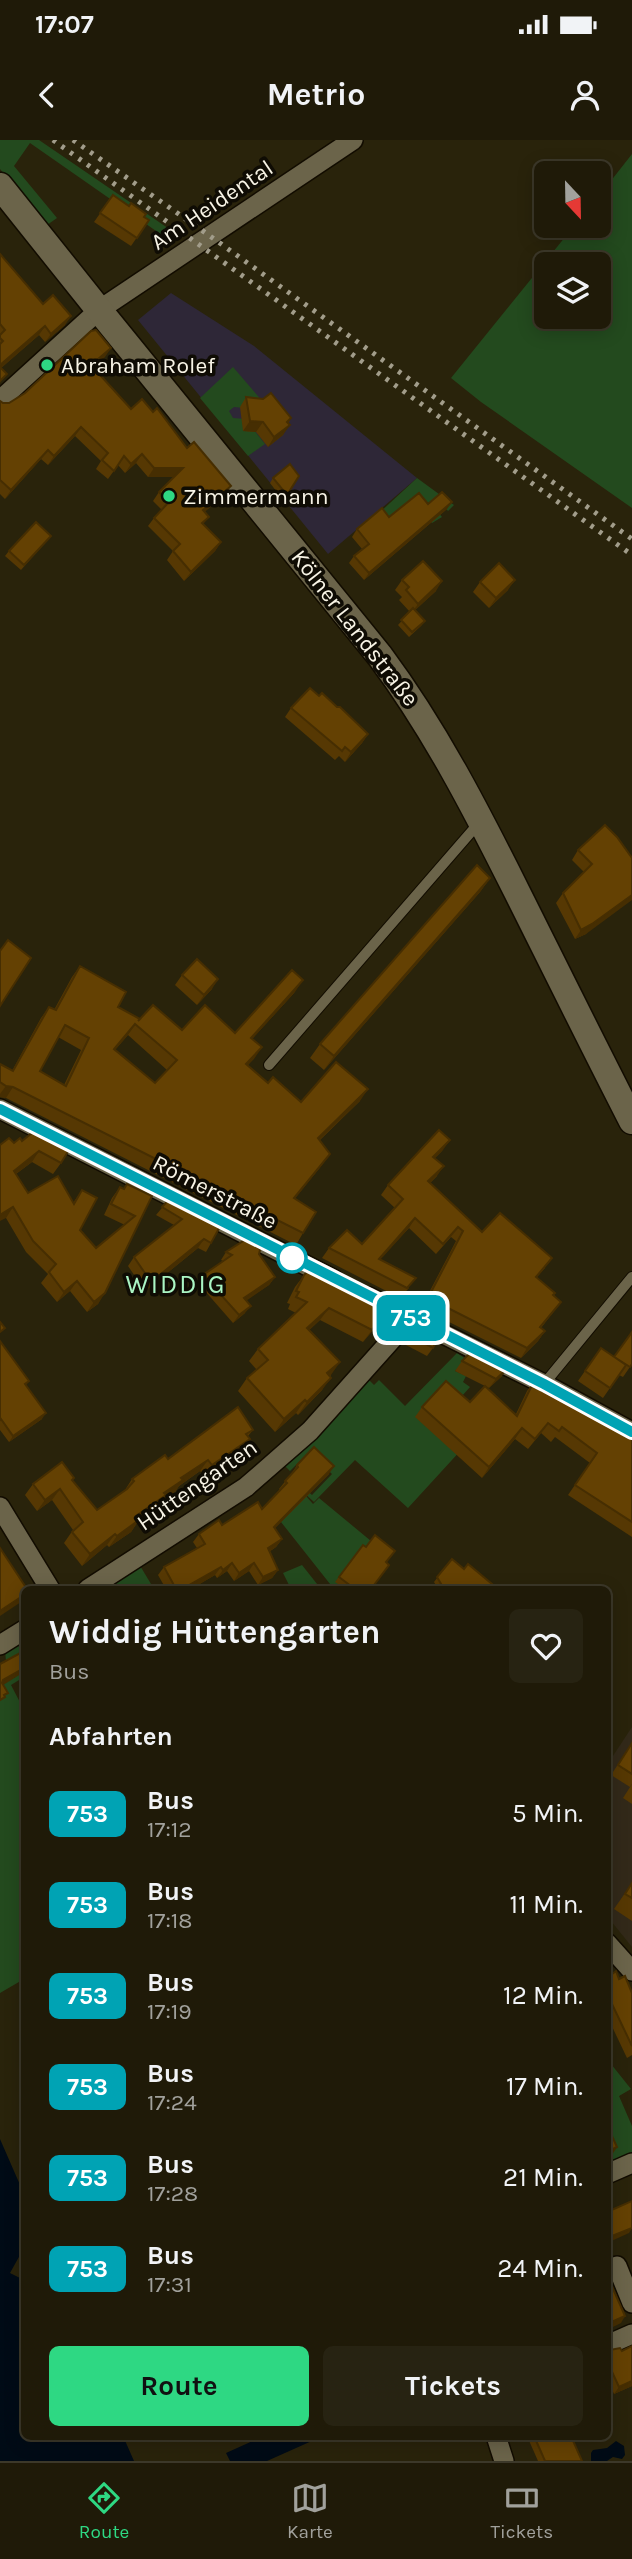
<!DOCTYPE html>
<html lang="de">
<meta charset="utf-8">
<style>
:root{--surface:#1f1a08;--page:#272312;--text:#f1f3f6;--muted:#a1a19c;--line:#3c3829;--accent:#2ed883}
body{margin:0;font-family:Karla,sans-serif;background:var(--page);color:var(--text);height:100vh;display:flex;flex-direction:column;font-size:26px;white-space:nowrap}
*{box-sizing:border-box;margin:0}
p{font-size:23px;color:var(--muted)}
.icon{flex:none;width:38px;height:38px;fill:none;stroke:currentColor;stroke-width:2;stroke-linecap:round;stroke-linejoin:round}
.map{position:relative;flex:1;overflow:hidden}
.side{position:absolute;left:21px;top:1446px;width:590px;height:854px;display:flex;flex-direction:column;background:var(--surface);border-radius:10px;box-shadow:0 4px 18px #0003,0 0 0 2px var(--line)}
.side>*{flex:none}
.badge{padding:0 14px;border-radius:10px;font-size:24px;line-height:46px}
.needle{width:46px;rotate:158deg}
.buttons{position:absolute;left:534px;top:21px;display:grid;gap:14px}
.buttons a{display:grid;place-items:center;width:77px;height:77px;border-radius:10px;background:var(--surface);box-shadow:0 4px 18px #0003,0 0 0 2px var(--line);font-size:35px}
.map>.badge{position:absolute;translate:-50% -50%;box-shadow:0 0 0 4px #fff}
h2{padding:0 28px;font-size:26px;line-height:63px}
.round{display:grid;place-items:center;flex:none;width:74px;height:74px;border-radius:10px;background:var(--page)}
.headline{display:flex;align-items:center;justify-content:space-between;height:119px;padding:0 28px}
h1{font-size:33px;font-weight:700;line-height:52px}
.button{display:flex;gap:14px;margin-top:auto;padding:14px 28px}
.button a{flex:1;height:80px;border-radius:10px;background:var(--accent);color:#111;font-size:28px;font-weight:700;line-height:80px;text-align:center}
.button a+a{background:var(--page);color:var(--text)}
ul{padding:0;list-style:none}
li{display:flex;align-items:center;gap:21px;height:91px;padding:0 28px}
li div{flex:1}
li b{display:block;font-size:26px}
li em{font-style:normal}
li .badge{min-width:77px;font-weight:700;text-align:center}
.status{display:flex;justify-content:space-between;align-items:center;height:49px;padding:0 35px;background:var(--surface);direction:ltr}
.status svg{height:19px;fill:currentColor}
header{display:flex;justify-content:space-between;align-items:center;height:91px;padding:0 28px;background:var(--surface);font-size:32px;font-weight:700}
.menu{display:flex;justify-content:space-around;align-items:center;height:98px;border-top:2px solid var(--line);background:var(--surface);font-size:19px;color:var(--muted)}
.menu a{display:grid;justify-items:center;gap:4px}
.menu .active{color:var(--accent)}
.map>svg:first-child{display:block}
.commercial{fill:#2e2737}
.education{fill:#322919}
.green{fill:#234a1e;fill-rule:evenodd}
.water{fill:#000b16}
.lines{fill:none;stroke-linecap:round;stroke-linejoin:round}
.service-casing{stroke:#120c00;stroke-width:12}
.minor-casing{stroke:#120c00;stroke-width:22}
.secondary-casing{stroke:#120c00;stroke-width:29}
.service{stroke:#6b644a;stroke-width:10}
.minor{stroke:#6b644a;stroke-width:19}
.secondary{stroke:#6b644a;stroke-width:26}
.rail{stroke:#a29d8b;stroke-width:5;stroke-dasharray:3.5 7;stroke-linecap:butt}
.wall{fill:#563803;fill-rule:evenodd}
.shaded-wall{fill:#462e02}
.building{fill:#644103;stroke:#462e02;stroke-width:2;fill-rule:evenodd}
.line-casing{stroke:#fff;stroke-width:16}
.line{stroke:#00a3b4;stroke-width:10}
.poi-dot{fill:#2ed883;stroke:#0f0c04;stroke-width:2.5}
.stop-dot{fill:#fff;stroke:#00a3b4;stroke-width:3.5}
.labels{text-anchor:middle;dominant-baseline:central;stroke-width:7;stroke-linejoin:round;paint-order:stroke}
.street-label{font-size:23px;fill:#f8f4e6;stroke:#0f0c04}
.poi-label{font-size:23px;fill:#f8f4e6;stroke:#0f0c04;text-anchor:start}
.quarter-label{font-size:26px;letter-spacing:2px;fill:#aaf5c4;stroke:#0f0c04}
</style>
<div class="status"><b>17:07</b><svg viewBox="0 0 49 12"><path d="M0 12V9h3v3zM5 12V6h3v6zM10 12V3h3v9zM15 12V0h3v12zM26 1h20v11H26zM47 4h2v5h-2z"/></svg></div>
<header><svg class="icon" aria-label="back" viewBox="0 0 24 24"><path d="M15 5l-7 7 7 7"/></svg>Metrio<svg class="icon" aria-label="person" viewBox="0 0 24 24"><circle cx="12" cy="8" r="4"/><path d="M4 21q1-7 8-7t8 7"/></svg></header>
<div class="map">
<svg width="632" height="2321" viewBox="0 0 632 2321">
<rect width="100%" height="100%" fill="#29230b"/>
<path class="commercial" d="M171 153 254 206 417 338 328 414 138 180Z"/>
<path class="education" d="M632 1587V1807L607 1776V1625Z"/>
<g class="green">
<path d="M0 0H39L178 95 169 100 30 3 14 26 57 78 47 85 0 29Z"/>
<path d="M632 14V368L481 262 451 238 574 86H598L599 56ZM546 124H598V177H546Z"/>
<path d="M233 227 264 263 256 269 234 267 229 271 233 278 245 279 265 304 248 316 200 258Z"/>
<path d="M417 338 454 365 448 371 438 359 431 364 442 377 432 383 414 361 410 382 377 375Z"/>
<path d="M457 1213 466 1219 455 1231 466 1236 463 1242 470 1247 454 1265 473 1297 408 1368 355 1320 314 1362 302 1351 304 1348 312 1355 332 1334 309 1312 290 1331 285 1326 315 1296 366 1237 374 1245 379 1240 405 1266Z"/>
<path d="M306 1356 313 1364 319 1358 371 1401 336 1441 345 1449H334L281 1382Z"/>
<path d="M139 1424 154 1449H102Z"/>
<path d="M302 1425 321 1449H291L283 1433Z"/>
<path d="M24 1498V1537L11 1545 24 1570V1839L0 1853V1537L15 1538 6 1521 5 1511Z"/>
<path d="M607 1919 631 1949 619 1956 632 1986V2013L607 2024V2017L612 2015 607 2004Z"/>
</g>
<g class="water">
<path d="M0 1999 24 2054V2118L20 2115 10 2133 24 2140V2296H123L134 2321H0Z"/>
<path d="M264 2296H323L267 2321H230L226 2313Z"/>
<path d="M616 2301 624 2306 625 2315 622 2319 613 2317 607 2321H591V2313L593 2310 607 2308Z"/>
</g>
<g class="lines">
<g class="service-casing">
<g id="service">
<path d="M269 925 478 684"/>
<path d="M544 1244 632 1137"/>
</g>
</g>
<g class="minor-casing">
<g id="minor">
<path d="M0 260 99 170 353 0"/>
<path d="M0 969 333 1139"/>
<path d="M369 1157 544 1244 632 1292"/>
<path d="M0 1367 50 1449"/>
<path d="M88 1449 246 1347 310 1291 411 1178"/>
<path d="M0 1505 24 1490"/>
<path d="M607 1803 632 1831"/>
<path d="M607 2034 632 2023"/>
<path d="M617 2126 632 2163"/>
<path d="M607 2205 632 2194"/>
<path d="M496 2296 504 2321"/>
</g>
</g>
<g class="secondary-casing">
<path id="secondary" d="M0 46 99 170 380 516C435 590 476 670 517 752 555 828 593 905 632 981"/>
</g>
<use href="#service" class="service"/>
<use href="#minor" class="minor"/>
<use href="#secondary" class="secondary"/>
<g class="rail">
<path d="M53 0 632 415"/>
<path d="M73 0 210 96 632 399"/>
</g>
</g>
<g class="wall">
<path d="M113 55 149 80 131 106 94 82Z"/>
<path d="M0 114 43 164 65 185 45 202 39 195 1 228 0 244Z"/>
<path d="M105 217 93 227 131 269 187 308 225 355 204 372 209 377 203 384 221 402 215 411 184 441 167 420 173 411 148 386 154 378 162 370 153 361 159 352 174 337H148L136 323 125 333 118 325 108 339 96 329 101 321 75 296 48 325 41 319 5 359 0 354V261L3 263H9Z"/>
<path d="M246 257 291 278 283 295 268 307 256 292 243 291 240 267Z"/>
<path d="M299 336 283 360 270 343 273 338Z"/>
<path d="M428 364 447 369 364 440 349 423 354 416 362 409 352 397 357 389 389 377Z"/>
<path d="M51 396 21 430 5 416 9 411Z"/>
<path d="M402 440 436 451 415 470 425 481 421 486 409 497 398 485 410 472 399 460 402 457 395 450Z"/>
<path d="M480 442 508 450 489 468 473 452Z"/>
<path d="M319 556 337 567 368 594 362 603 345 622 339 616 335 620 285 577 291 568Z"/>
<path d="M578 710 632 718 586 794 575 799 556 763 563 753 584 732 572 720Z"/>
<path d="M490 738 480 752 324 930 310 918 320 904Z"/>
<path d="M80 826 118 867 140 879 182 890 235 893 295 852 252 899 262 907 248 925 268 943 301 962 360 961 320 1000 322 1025 294 1059 303 1093 296 1105 6 958 0 957V924L12 931 41 878 49 867 54 870 72 837ZM128 895 167 930 155 943 115 910ZM58 897 81 910 64 945 40 931Z"/>
<path d="M182 835 212 849 197 865 175 845Z"/>
<path d="M22 1001 61 1023 53 1034 32 1022 16 1034 28 1053 73 1063 82 1050 80 1090 96 1108 125 1085 104 1075 112 1058 120 1047 123 1049 127 1044 152 1056 98 1164 87 1172 70 1151 57 1162 41 1143 48 1134 26 1112 6 1078 14 1003Z"/>
<path d="M443 1010 435 1018 437 1036 430 1043 482 1092 545 1128 537 1137 561 1162 541 1188 545 1191 538 1201 521 1218 421 1168 456 1101 451 1097 436 1114 409 1088 380 1119 409 1148 400 1158 322 1118 329 1108 362 1104 395 1068 381 1055 388 1045Z"/>
<path d="M171 1057 211 1103 206 1112 198 1108 145 1151 128 1126 134 1117 174 1085 156 1075Z"/>
<path d="M226 1112 259 1114 275 1137 269 1145 246 1160 245 1173 233 1183 198 1143 203 1135 223 1121 221 1120Z"/>
<path d="M304 1135 393 1164 384 1177 363 1202 320 1180 309 1190 331 1235 322 1250 298 1275 296 1273 275 1292 238 1251 247 1238 257 1230 249 1221 258 1209 296 1173 288 1169 290 1164 287 1163 295 1147Z"/>
<path d="M410 1196 433 1208 427 1216 404 1204Z"/>
<path d="M0 1201 29 1241 26 1245 42 1279 9 1302 0 1290Z"/>
<path d="M601 1208 614 1217 632 1224 623 1237 619 1235 603 1258 578 1241Z"/>
<path d="M462 1221 502 1236 489 1248 455 1231Z"/>
<path d="M534 1241 632 1291V1397L568 1355 590 1323 555 1297 551 1302 541 1293 528 1309 515 1299 482 1338 415 1277 422 1267 470 1262 516 1274 527 1251Z"/>
<path d="M253 1290 248 1296 242 1310 204 1336 200 1331 179 1346 175 1352 163 1360 158 1367 139 1380 131 1392 109 1407 107 1405 82 1426 64 1403 73 1390 52 1360 37 1371 25 1355 33 1344 74 1338 72 1341 97 1370 125 1350 132 1339 168 1319Z"/>
<path d="M297 1325 329 1334 275 1388 282 1399 276 1407 269 1412 278 1430 272 1438 258 1445 249 1431 234 1441 227 1431 217 1438 215 1435 191 1449H166L158 1435 164 1427 197 1408 193 1402 199 1394 262 1369 280 1350 279 1349 292 1333Z"/>
<path d="M363 1405 386 1423 371 1449H345L335 1442Z"/>
<path d="M452 1419 464 1429 498 1449H438L434 1442Z"/>
<path d="M632 1603V1644L630 1647 611 1635Z"/>
<path d="M632 1644V1664L623 1658Z"/>
<path d="M632 1743V1781L614 1769Z"/>
<path d="M607 1838 619 1839 632 1853V1915L627 1918 607 1876Z"/>
<path d="M607 2209 632 2246 614 2254 607 2238Z"/>
<path d="M527 2296H571L582 2321H538Z"/>
</g>
<g class="shaded-wall">
<path d="M71 176 65 185 45 202 51 194Z"/>
<path d="M45 186 39 195 0 229V225Z"/>
<path d="M111 208 105 217 85 234 91 225Z"/>
<path d="M250 281 263 282 256 292 243 291Z"/>
<path d="M290 285 283 295 268 307 274 297Z"/>
<path d="M81 287 75 296 48 325 54 316Z"/>
<path d="M48 310 41 319 5 359 11 350Z"/>
<path d="M142 314 136 323 125 333 131 324Z"/>
<path d="M154 328H183L176 337H148Z"/>
<path d="M231 346 225 355 196 379 203 370Z"/>
<path d="M452 362 447 369 364 440 369 433Z"/>
<path d="M221 402 215 411 184 441 191 432Z"/>
<path d="M515 440 508 450 489 468 496 458Z"/>
<path d="M442 441 436 451 411 474 418 464Z"/>
<path d="M368 594 362 603 345 622 351 612Z"/>
<path d="M490 738 480 752 324 930 334 916Z"/>
<path d="M632 755V760L586 794 575 799 581 790Z"/>
<path d="M218 839 212 849 197 865 204 855Z"/>
<path d="M303 840 295 852 243 909 251 898Z"/>
<path d="M135 884 128 895 106 920 114 909Z"/>
<path d="M262 907 254 919 238 935 246 924Z"/>
<path d="M6 946 13 947 6 958 0 957V954Z"/>
<path d="M368 949 360 961 310 1009 318 998Z"/>
<path d="M450 1000 443 1010 426 1026 433 1017Z"/>
<path d="M39 1011 32 1022 6 1041 14 1031Z"/>
<path d="M330 1014 322 1025 286 1070 294 1058Z"/>
<path d="M444 1026 437 1036 422 1051 428 1041Z"/>
<path d="M13 1067 6 1078 0 1081V1075Z"/>
<path d="M415 1078 409 1088 372 1129 379 1119Z"/>
<path d="M204 1099 198 1108 145 1151 151 1142Z"/>
<path d="M275 1137 269 1145 239 1166 244 1158Z"/>
<path d="M77 1141 70 1151 57 1162 64 1152Z"/>
<path d="M105 1153 98 1164 87 1172 94 1162Z"/>
<path d="M393 1164 384 1177 363 1202 372 1190Z"/>
<path d="M251 1166 245 1173 233 1183 239 1175Z"/>
<path d="M329 1168 320 1180 298 1201 307 1188Z"/>
<path d="M545 1191 538 1201 521 1218 527 1208Z"/>
<path d="M340 1222 331 1235 318 1246 327 1233Z"/>
<path d="M509 1227 502 1236 489 1248 496 1239Z"/>
<path d="M331 1238 322 1250 298 1275 307 1262Z"/>
<path d="M305 1260 296 1273 275 1292 284 1279Z"/>
<path d="M46 1273 42 1279 9 1302 13 1296Z"/>
<path d="M522 1288 515 1299 482 1338 489 1327Z"/>
<path d="M250 1299 242 1310 204 1336 212 1325Z"/>
<path d="M208 1320 200 1331 179 1346 175 1352 163 1360 158 1367 128 1387 136 1376 181 1338Z"/>
<path d="M334 1326 329 1334 268 1395 274 1387Z"/>
<path d="M60 1349 52 1360 37 1371 45 1360Z"/>
<path d="M139 1380 131 1392 109 1407 117 1396Z"/>
<path d="M115 1394 107 1405 82 1426 90 1414Z"/>
<path d="M282 1399 276 1407 262 1416 268 1408Z"/>
<path d="M232 1423 227 1431 217 1438 223 1430Z"/>
<path d="M254 1423 249 1431 234 1441 239 1433Z"/>
<path d="M221 1427 215 1435 191 1449H182Z"/>
<path d="M278 1430 272 1438 258 1445 263 1437Z"/>
<path d="M24 1455V1460L0 1476V1471Z"/>
<path d="M24 1528V1532L0 1547 3 1540Z"/>
<path d="M617 2007 612 2015 607 2017V2012Z"/>
<path d="M632 2088 629 2093 607 2103V2098Z"/>
<path d="M625 2176 621 2183 607 2190V2185L609 2183Z"/>
<path d="M632 2241V2246L614 2254 619 2247Z"/>
</g>
<g class="building">
<path d="M113 55 129 66 131 63 146 74 144 77 149 80 137 98 100 73Z"/>
<path d="M0 114 43 164 53 155 71 176 51 194 45 186 0 225V204L3 201 0 198V195L5 190 0 184Z"/>
<path d="M96 190 111 208 91 225 131 269 142 259 153 272 157 268 187 308 194 302 231 346 203 370 209 377 202 383 221 402 191 432 173 411 180 404 154 378 169 362 159 352 183 328H154L142 314 131 324 124 316 114 331 102 320 108 313 81 287 54 316 48 310 11 350 0 340V261L3 263H9L25 253 91 191Z"/>
<path d="M0 227 7 234 0 241Z"/>
<path d="M271 253 291 278 287 282 290 285 274 297 263 282 250 281 246 257 263 259Z"/>
<path d="M290 324 299 336 287 355 273 338Z"/>
<path d="M442 352 452 362 369 433 354 416 369 404 357 389 382 368 389 377 419 353 428 364Z"/>
<path d="M36 382 51 396 24 425 9 411Z"/>
<path d="M423 421 442 441 418 464 406 450 409 447 402 440Z"/>
<path d="M499 423 515 440 496 458 480 442Z"/>
<path d="M413 468 425 481 412 492 401 480Z"/>
<path d="M310 548 319 556 322 553 337 567H340L368 594 351 612 345 607 342 611 291 568Z"/>
<path d="M605 685 617 697 632 718V755L592 784 581 790 563 753 592 724 578 710Z"/>
<path d="M477 725 490 738 334 916 320 904Z"/>
<path d="M8 800 31 818 0 866V811Z"/>
<path d="M197 819 218 839 204 855 182 835Z"/>
<path d="M80 826 126 852 118 867 140 879 138 881 153 865 182 890 205 865 235 893 292 830 303 840 251 898 262 907 246 924 268 943 273 937 301 962 336 922 368 949 318 998 330 1014 294 1058 316 1072 303 1093 13 947 6 946 0 942V924L13 931 49 867 56 870ZM135 884 177 920 155 943 114 909ZM65 885 89 898 66 946 40 931Z"/>
<path d="M38 988 72 1005 61 1023 39 1011 14 1031 28 1053 58 1036 74 1064 82 1050 97 1058 80 1090 96 1108 135 1076 111 1064 120 1047 124 1049 127 1044 152 1056 105 1153 94 1162 77 1141 64 1152 49 1132 56 1124 33 1101 13 1067 0 1075V1005L9 998 14 1003 20 998 22 1001Z"/>
<path d="M439 990 450 1000 433 1017 444 1026 428 1041 482 1092 500 1073 552 1118 536 1137 555 1153 553 1155 561 1162 540 1187 545 1191 527 1208 428 1158 463 1091 458 1087 443 1104 415 1078 379 1119 416 1138 407 1148 329 1108 347 1090 362 1104 403 1059 388 1045Z"/>
<path d="M171 1057 222 1083 211 1103 204 1099 151 1142 134 1117 182 1079 162 1067Z"/>
<path d="M248 1098 254 1101 260 1110 259 1114 275 1137 244 1158 251 1166 239 1175 203 1135 232 1115 226 1112Z"/>
<path d="M314 1124 393 1164 372 1190 329 1168 307 1188 340 1222 327 1233 331 1238 307 1262 305 1260 284 1279 247 1238 268 1220 258 1209 307 1162 296 1157 299 1152 296 1151 304 1135Z"/>
<path d="M0 1182 5 1188 0 1192Z"/>
<path d="M420 1184 440 1194 433 1208 410 1196Z"/>
<path d="M632 1192V1224L630 1227 614 1217Z"/>
<path d="M0 1201 29 1241 25 1244 46 1273 13 1296 1 1279 0 1280Z"/>
<path d="M601 1208 626 1225 610 1248 585 1231Z"/>
<path d="M474 1209 509 1227 496 1239 462 1221Z"/>
<path d="M446 1241 470 1262 485 1246 517 1276 534 1241 632 1291V1382L575 1345 597 1313 562 1287 559 1291 548 1283 535 1299 522 1288 489 1327 422 1267Z"/>
<path d="M238 1267 253 1290 246 1294 250 1299 212 1325 208 1320 181 1338 183 1340 164 1353 166 1355 136 1376 139 1380 117 1396 115 1394 90 1414 72 1392 83 1382 60 1349 45 1360 33 1344 62 1322 74 1338 72 1340 97 1370 127 1349 134 1341 132 1339 165 1315 168 1319Z"/>
<path d="M314 1307 334 1326 274 1387 282 1399 268 1408 278 1430 263 1437 254 1423 239 1433 232 1423 223 1430 221 1427 182 1449H176L164 1427 205 1404 199 1394 219 1380 222 1385 258 1362 262 1369 287 1343 285 1341 298 1327 297 1325Z"/>
<path d="M375 1395 395 1411 386 1422 389 1425 371 1449H355L339 1437 363 1405 366 1407Z"/>
<path d="M0 1408 27 1449H24V1455L0 1471Z"/>
<path d="M452 1419 464 1429 468 1424 498 1449H444L437 1437Z"/>
<path d="M24 1511V1528L3 1540 2 1543 8 1553 4 1555 5 1557 0 1560V1524Z"/>
<path d="M632 1603V1634L618 1625Z"/>
<path d="M632 1743V1758L625 1754Z"/>
<path d="M616 1831 619 1839 625 1836 632 1853V1906L612 1864 607 1866V1838Z"/>
<path d="M607 1985 617 2007 607 2012Z"/>
<path d="M632 2061V2088L607 2098V2072Z"/>
<path d="M607 2135 625 2176 609 2183 610 2186 607 2187Z"/>
<path d="M632 2206V2241L619 2247 607 2221V2209L610 2210 620 2208 622 2211Z"/>
<path d="M534 2296H571L582 2321H545Z"/>
</g>
<g class="lines">
<g class="line-casing">
<path id="line" d="M0 969 544 1244 632 1292"/>
</g>
<use href="#line" class="line"/>
</g>
<g class="poi-dot">
<circle cx="47" cy="225" r="7"/>
<circle cx="169" cy="356" r="7"/>
</g>
<circle class="stop-dot" cx="292" cy="1118" r="14"/>
<g class="labels">
<g class="street-label">
<text transform="translate(212 65) rotate(-34)">Am Heidental</text>
<text transform="translate(355 488) rotate(52)">Kölner Landstraße</text>
<text transform="translate(215 1052) rotate(27)">Römerstraße</text>
<text transform="translate(197 1345) rotate(-35)">Hüttengarten</text>
</g>
<g class="poi-label">
<text x="61" y="225">Abraham Rolef</text>
<text x="183" y="356">Zimmermann</text>
</g>
<g class="quarter-label">
<text x="176" y="1144">WIDDIG</text>
</g>
</g>
</svg>
<div class="buttons">
<a><svg class="needle" viewBox="-14 -14 28 28"><path d="M0-13l5 13h-10z" fill="#e53935"/><path d="M0 13l5-13h-10z" fill="#a1a19c"/></svg></a>
<a><svg class="icon" aria-label="layers" viewBox="0 0 24 24"><path d="M12 4l9 5-9 5-9-5zM3 14l9 5 9-5"/></svg></a>
</div>
<b class="badge" style="left:411px;top:1178px;background:#00a3b4;color:#fff">753</b>
<section class="side">
<div class="headline"><div><h1>Widdig Hüttengarten</h1><p>Bus</p></div><a class="round"><svg class="icon" aria-label="heart" viewBox="0 0 24 24"><path d="M12 20l-8-8c-3-5 5-10 8-4 3-6 11-1 8 4z"/></svg></a></div>
<h2>Abfahrten</h2>
<ul>
<li><span class="badge" style="background:#00a3b4;color:#fff">753</span><div><b>Bus</b><p>17:12</p></div><em>5 Min.</em></li>
<li><span class="badge" style="background:#00a3b4;color:#fff">753</span><div><b>Bus</b><p>17:18</p></div><em>11 Min.</em></li>
<li><span class="badge" style="background:#00a3b4;color:#fff">753</span><div><b>Bus</b><p>17:19</p></div><em>12 Min.</em></li>
<li><span class="badge" style="background:#00a3b4;color:#fff">753</span><div><b>Bus</b><p>17:24</p></div><em>17 Min.</em></li>
<li><span class="badge" style="background:#00a3b4;color:#fff">753</span><div><b>Bus</b><p>17:28</p></div><em>21 Min.</em></li>
<li><span class="badge" style="background:#00a3b4;color:#fff">753</span><div><b>Bus</b><p>17:31</p></div><em>24 Min.</em></li>
</ul>
<div class="button"><a>Route</a><a>Tickets</a></div>
</section>
</div>
<nav class="menu">
<a class="active"><svg class="icon" aria-label="directions" viewBox="0 0 24 24"><path d="M12 3l9 9-9 9-9-9zM9 14v-3h6M13 9l2 2-2 2"/></svg>Route</a>
<a><svg class="icon" aria-label="map" viewBox="0 0 24 24"><path d="M3 6l6-2 6 2 6-2v14l-6 2-6-2-6 2zM9 4v14M15 6v14"/></svg>Karte</a>
<a><svg class="icon" aria-label="tickets" viewBox="0 0 24 24"><path d="M3 7h18v10H3zM15 7v10"/></svg>Tickets</a>
</nav>
